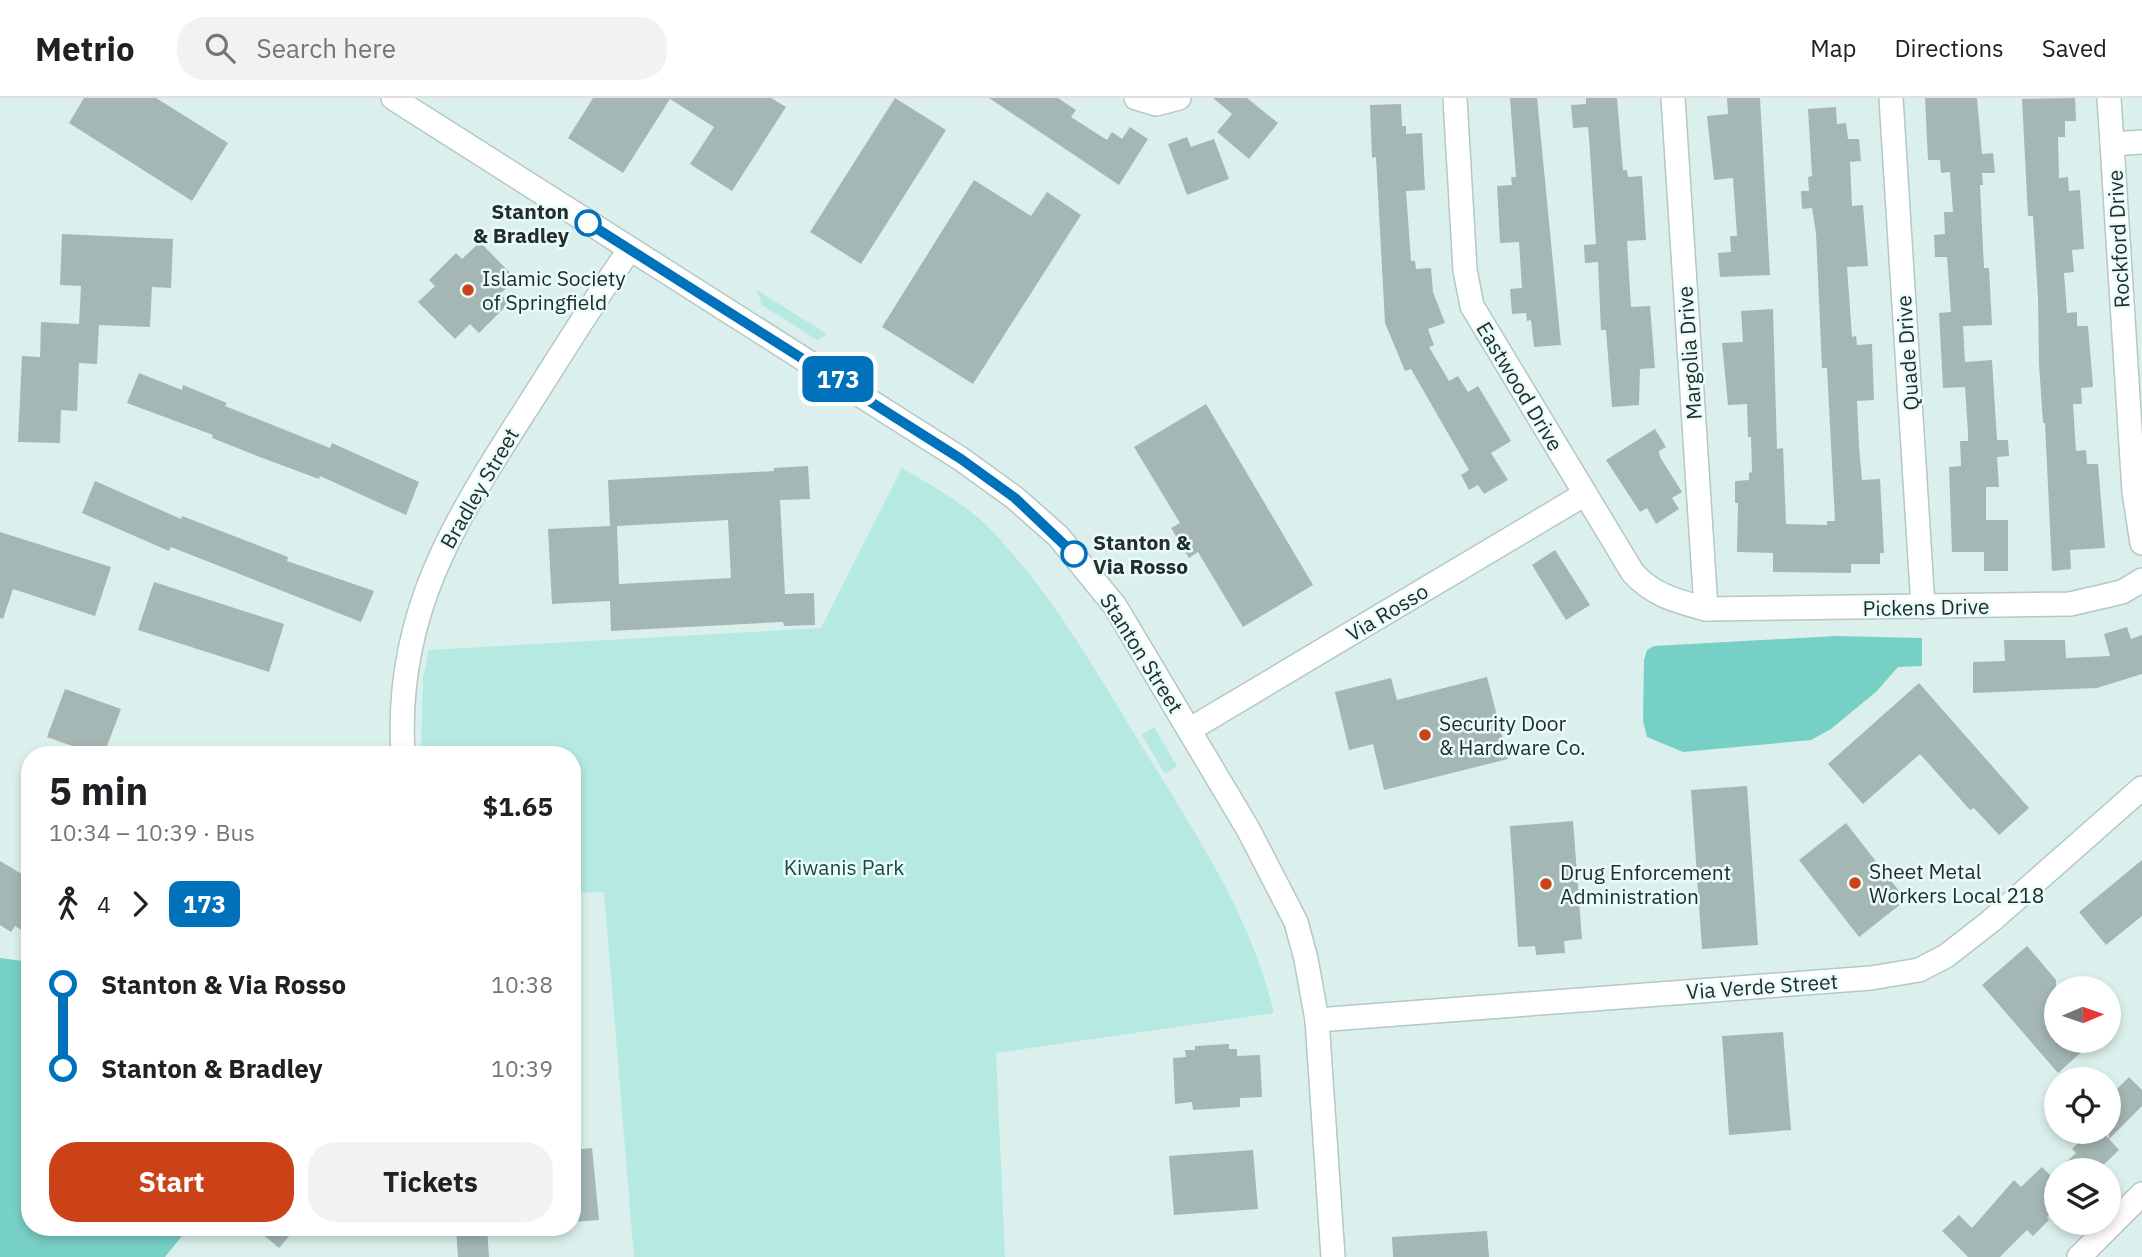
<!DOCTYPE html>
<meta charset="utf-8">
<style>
:root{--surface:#fff;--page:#f2f2f2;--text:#202124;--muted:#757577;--line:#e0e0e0;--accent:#cb4219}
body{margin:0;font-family:"IBM Plex Sans",sans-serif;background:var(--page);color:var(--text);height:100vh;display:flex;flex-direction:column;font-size:26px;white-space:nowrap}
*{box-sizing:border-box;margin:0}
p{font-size:23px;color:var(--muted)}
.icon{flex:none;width:38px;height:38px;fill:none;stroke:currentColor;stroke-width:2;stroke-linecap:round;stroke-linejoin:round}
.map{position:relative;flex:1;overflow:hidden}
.side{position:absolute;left:21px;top:648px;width:560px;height:490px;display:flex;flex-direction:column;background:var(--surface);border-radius:28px;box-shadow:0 4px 10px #0003}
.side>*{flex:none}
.badge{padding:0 14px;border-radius:10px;font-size:24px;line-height:46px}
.needle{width:46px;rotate:88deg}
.fabs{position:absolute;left:2044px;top:878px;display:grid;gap:14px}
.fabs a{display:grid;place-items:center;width:77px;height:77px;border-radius:50%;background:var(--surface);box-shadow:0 4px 10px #0003;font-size:35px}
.map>.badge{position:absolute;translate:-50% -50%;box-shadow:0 0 0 4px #fff}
.legs{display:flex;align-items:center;gap:10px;height:77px;padding:0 28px;font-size:23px}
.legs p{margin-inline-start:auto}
.summary{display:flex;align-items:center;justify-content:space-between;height:119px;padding:0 28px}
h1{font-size:38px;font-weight:700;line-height:52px}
.primary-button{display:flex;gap:14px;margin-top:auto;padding:14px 28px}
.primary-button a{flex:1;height:80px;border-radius:28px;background:var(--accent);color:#fff;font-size:28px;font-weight:700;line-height:80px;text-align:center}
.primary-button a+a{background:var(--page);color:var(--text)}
ul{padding:0 28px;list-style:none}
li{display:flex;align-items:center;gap:24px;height:84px;font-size:26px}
li i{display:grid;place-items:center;width:10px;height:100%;margin:0 9px;background:currentColor}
li i::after{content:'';width:18px;height:18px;margin:-9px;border:5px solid;border-radius:50%;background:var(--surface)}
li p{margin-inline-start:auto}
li:first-child i{background:linear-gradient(#0000 50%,currentColor 0)}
li:last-child i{background:linear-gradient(currentColor 50%,#0000 0)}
header{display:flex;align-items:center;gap:42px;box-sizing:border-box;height:98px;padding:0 35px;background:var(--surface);border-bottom:2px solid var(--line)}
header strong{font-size:33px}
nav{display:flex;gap:38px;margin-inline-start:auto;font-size:24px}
.search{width:490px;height:63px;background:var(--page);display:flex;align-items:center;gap:18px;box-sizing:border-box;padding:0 24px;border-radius:28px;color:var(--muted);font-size:26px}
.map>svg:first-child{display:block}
.green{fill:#b5e9e2}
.water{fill:#77d0c6}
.building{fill:#a4b7b4;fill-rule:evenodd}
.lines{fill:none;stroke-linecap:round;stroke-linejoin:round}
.street-casing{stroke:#b4c8c5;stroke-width:26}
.street{stroke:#fff;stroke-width:23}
.line-1-casing{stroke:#fff;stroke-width:16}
.line-1{stroke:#0072bc;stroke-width:10}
.stop-1-dot{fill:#fff;stroke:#0072bc;stroke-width:3.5}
.poi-dot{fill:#cb4219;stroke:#e8fdfa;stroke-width:2.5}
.labels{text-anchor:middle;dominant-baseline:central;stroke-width:5;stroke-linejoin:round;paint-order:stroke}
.stop-label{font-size:21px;font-weight:bold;fill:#252c2b;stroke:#e8fdfa;text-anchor:end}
.street-label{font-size:21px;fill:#252c2b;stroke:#e8fdfa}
.poi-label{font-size:21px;fill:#252c2b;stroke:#e8fdfa;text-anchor:start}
.park-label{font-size:21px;fill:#1f4844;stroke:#e8fdfa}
</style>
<header>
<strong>Metrio</strong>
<div class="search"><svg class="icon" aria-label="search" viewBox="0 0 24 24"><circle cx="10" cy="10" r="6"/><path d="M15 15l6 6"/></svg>Search here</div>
<nav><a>Map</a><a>Directions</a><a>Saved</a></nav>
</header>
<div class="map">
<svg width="2142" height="1159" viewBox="0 0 2142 1159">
<rect width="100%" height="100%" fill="#dbf0ec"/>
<g class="green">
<path d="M757 192 827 236 817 242 762 207Z"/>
<path d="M902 370C930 387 961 403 985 426 1051 492 1095 572 1143 650 1195 735 1251 817 1274 915L996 955 1005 1159H634L604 794 572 795V656H421L423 580 429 552 821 530Z"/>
<path d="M1154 629 1177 668 1165 676 1142 637Z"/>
</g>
<g class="water">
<path d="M1837 538 1922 540V568L1898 569 1877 593 1831 631 1811 642 1683 654 1647 639 1643 623 1644 562 1647 552 1654 548Z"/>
<path d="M0 860 30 864V1129H189L165 1159H0Z"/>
</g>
<g class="building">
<path d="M84 0H156L228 45 192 103 69 25Z"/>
<path d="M593 0H771L786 9 732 93 690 66 714 29 670 1 623 75 568 40Z"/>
<path d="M895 0 946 32 861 166 810 134Z"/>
<path d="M989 0H1058L1076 12 1071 19 1107 42 1112 34 1122 41 1130 29 1148 41 1119 87Z"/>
<path d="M1213 0H1247L1278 25 1249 61 1217 34 1232 16Z"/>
<path d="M1510 0H1537L1561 247 1534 249 1531 222 1527 223 1526 215 1512 216 1510 191 1522 190 1519 144 1500 145 1497 88 1512 87 1511 79H1516Z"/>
<path d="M1586 0H1617L1623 72H1627L1628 79 1642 78 1646 142 1627 143 1631 209 1650 208 1655 270 1640 271 1639 307 1612 309 1606 232H1601L1598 164 1585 165 1584 147 1596 146 1589 39 1588 29 1573 30 1571 7 1586 6Z"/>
<path d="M1727 0H1760L1770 177 1720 179 1718 155 1731 154 1730 138H1737L1733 80 1714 82 1707 18 1728 16Z"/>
<path d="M1925 0H1977L1982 56 1993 55 1995 75H1982L1983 87H1980L1984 170H1989L1992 227 1963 228 1965 264 1992 262 1997 342H2008L2009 358 1997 359 1999 389H1986V422H2008V473H1984V454H1952L1949 369 1961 368 1960 343H1968V334L1965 289 1943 290 1939 215 1951 214 1947 159H1935L1934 137 1945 136 1944 114H1953L1950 74 1941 75 1940 62H1928Z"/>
<path d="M2075 0 2076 23H2065V39H2058L2059 80 2068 79 2069 93 2080 92 2084 151 2072 152 2074 174 2064 175 2067 215 2077 214V228H2088L2093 289 2081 290 2082 306H2073L2076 353 2086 352 2087 366H2098L2105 450 2070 452 2071 471 2052 473 2045 325H2043L2039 266 2038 199 2033 118H2028L2022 1Z"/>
<path d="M1401 6 1402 28H1406V36L1422 35 1425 92 1406 93 1411 163H1415L1416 171 1431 170 1433 194 1445 225 1428 231 1434 247 1429 249 1449 283 1458 278 1468 294 1478 288 1511 343 1491 355 1508 382 1484 396 1478 387 1469 392 1461 377 1469 372 1411 271 1405 273 1385 225 1376 59 1372 60 1370 7Z"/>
<path d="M1836 9 1837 26 1846 25 1848 41H1859L1861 63 1850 64 1852 108 1863 107 1868 168 1847 169 1852 239 1856 238 1857 247 1872 246 1874 302 1857 303 1859 348 1862 382 1880 381 1884 455H1880V466H1851V475L1773 474V455L1737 454 1738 405H1735V383L1749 382V375L1752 374 1751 339H1748L1747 306 1728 307 1722 245 1743 244 1741 213 1773 211 1777 351 1783 350 1786 426 1827 427V423H1835L1827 270H1822L1816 135 1812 110 1802 111 1801 93H1809L1808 79 1812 78 1808 11Z"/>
<path d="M1187 39 1191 49 1214 41 1229 81 1187 97 1168 46Z"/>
<path d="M974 82 1031 118 1047 94 1081 117 973 286 882 229Z"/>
<path d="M62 136 173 141 171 190 152 189 150 229 99 227 97 266 79 265 77 313 61 312 60 345 18 344 22 258 40 259 41 224 79 226 81 188 60 187Z"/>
<path d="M480 144 516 181 500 196 509 205 479 235 470 226 455 241 418 204 435 188 429 182 456 155 462 161Z"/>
<path d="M139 275 182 292 183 287 227 305 225 308 330 350 332 345 419 384 406 417 320 378 319 381 257 358 212 340 213 337 127 305Z"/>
<path d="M1206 306 1313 487 1243 529 1198 454 1189 460 1171 430 1180 425 1134 349Z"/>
<path d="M1655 331 1666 349 1659 353 1660 359 1682 394 1672 400 1679 411 1656 426 1647 410 1640 414 1606 362Z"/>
<path d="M808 368 810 401 780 402 785 496 814 495 815 527 784 528 783 524 611 533 610 503 552 506 548 431 610 428 608 382 774 373V370ZM728 422 731 480 619 486 617 428Z"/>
<path d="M95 383 181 421 182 418 288 459 287 463 374 493 361 524 171 449 169 453 82 415Z"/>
<path d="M0 434 111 469 95 518 13 491 3 521 0 520Z"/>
<path d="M1555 452 1590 507 1566 522 1532 467Z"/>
<path d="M154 484 284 526 269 574 138 532Z"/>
<path d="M2127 529 2131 541 2142 537V576L2097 590 1973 595V564L2005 563 2004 542H2065L2066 560 2110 558 2104 536Z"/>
<path d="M1487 579 1508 661 1384 692 1373 646 1349 652 1335 594 1391 580 1397 602Z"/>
<path d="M1919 585 2029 710 1999 737 1974 710 1970 712 1920 656 1863 706 1828 666Z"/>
<path d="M65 591 121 611 104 656H95L47 639Z"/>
<path d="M1747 688 1758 847 1702 851 1691 692Z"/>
<path d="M1573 723 1582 841 1564 843 1565 855 1536 857 1535 848 1518 849 1510 728Z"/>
<path d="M1846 725 1906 802 1859 839 1799 762Z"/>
<path d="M2142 762V818L2106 847 2079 814Z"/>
<path d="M0 763 30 781V837L15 828 11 834 0 827Z"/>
<path d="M2027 848 2056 882V943H2094L2058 975 1982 887Z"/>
<path d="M1783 934 1791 1032 1729 1037 1722 938Z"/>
<path d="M1229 946V951H1237V958L1260 957 1262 999 1240 1000V1009L1193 1012 1192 1004 1175 1006 1173 960 1186 959 1185 952H1195V948Z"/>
<path d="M2129 979 2142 992V1008L2109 1041 2119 1052 2097 1073H2057L2076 1055 2072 1051 2089 1034H2102L2109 1041V999Z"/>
<path d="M592 1050 599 1122 572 1124V1052Z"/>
<path d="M1253 1052 1258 1111 1174 1117 1169 1058Z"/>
<path d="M2042 1069 2056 1083V1109L2047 1119 2049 1122 2033 1138 2027 1132 2000 1159H1968L1942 1133 1959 1117 1972 1130 2014 1082 2021 1089Z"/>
<path d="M254 1129H297L279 1150Z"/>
<path d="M456 1129H487L489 1159H458Z"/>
<path d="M1487 1133 1489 1159H1393L1392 1139Z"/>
</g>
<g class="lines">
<g class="street-casing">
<g id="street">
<path d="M393 0 961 361 1015 400 1058 438 1115 508 1248 731 1296 824 1306 861 1317 922 1333 1159"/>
<path d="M1136 0 1156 6 1179 0"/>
<path d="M1455 0 1465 172 1472 208 1633 475C1654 498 1677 503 1706 511L2070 506 2122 494 2142 482"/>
<path d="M1673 0 1706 511"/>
<path d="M1891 0 1923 509"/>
<path d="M2109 0 2112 46 2142 44"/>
<path d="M2112 46 2134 394 2142 445"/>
<path d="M1189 632 1585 396"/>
<path d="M403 656C394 515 456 421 528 308 562 255 594 202 630 151"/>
<path d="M1317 922 1871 880 1919 872 1946 858 1991 823 2142 690"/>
<path d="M2079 1159 2142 1096"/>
</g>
</g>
<use href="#street" class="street"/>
</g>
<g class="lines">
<g class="line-1-casing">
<path id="line-1" d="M588 125 961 361 1015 400 1074 456"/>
</g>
<use href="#line-1" class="line-1"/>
</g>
<g class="stop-1-dot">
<circle cx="588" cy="125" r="12"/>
<circle cx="1074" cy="456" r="12"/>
</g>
<g class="poi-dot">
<circle cx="468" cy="192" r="7"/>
<circle cx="1425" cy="637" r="7"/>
<circle cx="1855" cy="785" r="7"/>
<circle cx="1546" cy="786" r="7"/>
</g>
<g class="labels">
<g class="stop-label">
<text x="569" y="113">Stanton<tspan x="569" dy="24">&amp; Bradley</tspan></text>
<text x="1093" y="444" text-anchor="start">Stanton &amp;<tspan x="1093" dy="24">Via Rosso</tspan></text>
</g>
<g class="street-label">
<text transform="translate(2118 141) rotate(-93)">Rockford Drive</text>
<text transform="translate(1689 255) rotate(-94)">Margolia Drive</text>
<text transform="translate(1907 255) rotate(-94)">Quade Drive</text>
<text transform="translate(1520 288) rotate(59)">Eastwood Drive</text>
<text transform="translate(479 390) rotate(-60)">Bradley Street</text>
<text transform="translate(1926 509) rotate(-1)">Pickens Drive</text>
<text transform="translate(1387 514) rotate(-31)">Via Rosso</text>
<text transform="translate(1142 555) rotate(58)">Stanton Street</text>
<text transform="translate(1762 888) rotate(-4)">Via Verde Street</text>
</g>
<g class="poi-label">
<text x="482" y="180">Islamic Society<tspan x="482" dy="24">of Springfield</tspan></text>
<text x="1439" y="625">Security Door<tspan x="1439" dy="24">&amp; Hardware Co.</tspan></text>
<text x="1869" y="773">Sheet Metal<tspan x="1869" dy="24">Workers Local 218</tspan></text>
<text x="1560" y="774">Drug Enforcement<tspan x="1560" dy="24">Administration</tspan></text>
</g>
<g class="park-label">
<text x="844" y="769">Kiwanis Park</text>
</g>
</g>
</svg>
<div class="fabs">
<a><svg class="needle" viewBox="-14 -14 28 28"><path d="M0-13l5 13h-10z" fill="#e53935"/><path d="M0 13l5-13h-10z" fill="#757577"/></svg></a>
<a><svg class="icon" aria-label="locate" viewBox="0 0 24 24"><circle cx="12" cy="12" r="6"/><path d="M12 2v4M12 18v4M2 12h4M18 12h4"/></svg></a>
<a><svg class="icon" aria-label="layers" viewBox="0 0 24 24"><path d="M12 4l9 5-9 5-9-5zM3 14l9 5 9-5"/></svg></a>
</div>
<b class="badge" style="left:838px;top:281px;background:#0072bc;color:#fff">173</b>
<section class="side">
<div class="summary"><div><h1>5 min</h1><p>10:34 – 10:39 · Bus</p></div><b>$1.65</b></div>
<div class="legs"><svg class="icon" aria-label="walk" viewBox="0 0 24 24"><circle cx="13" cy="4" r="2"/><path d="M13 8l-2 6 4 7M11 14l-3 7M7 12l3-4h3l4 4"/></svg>4<svg class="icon" aria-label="forward" viewBox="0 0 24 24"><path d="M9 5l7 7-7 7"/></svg><b class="badge" style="background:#0072bc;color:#fff">173</b></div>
<ul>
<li><i style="color:#0072bc"></i><b>Stanton &amp; Via Rosso</b><p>10:38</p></li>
<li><i style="color:#0072bc"></i><b>Stanton &amp; Bradley</b><p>10:39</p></li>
</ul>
<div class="primary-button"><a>Start</a><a>Tickets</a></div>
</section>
</div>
